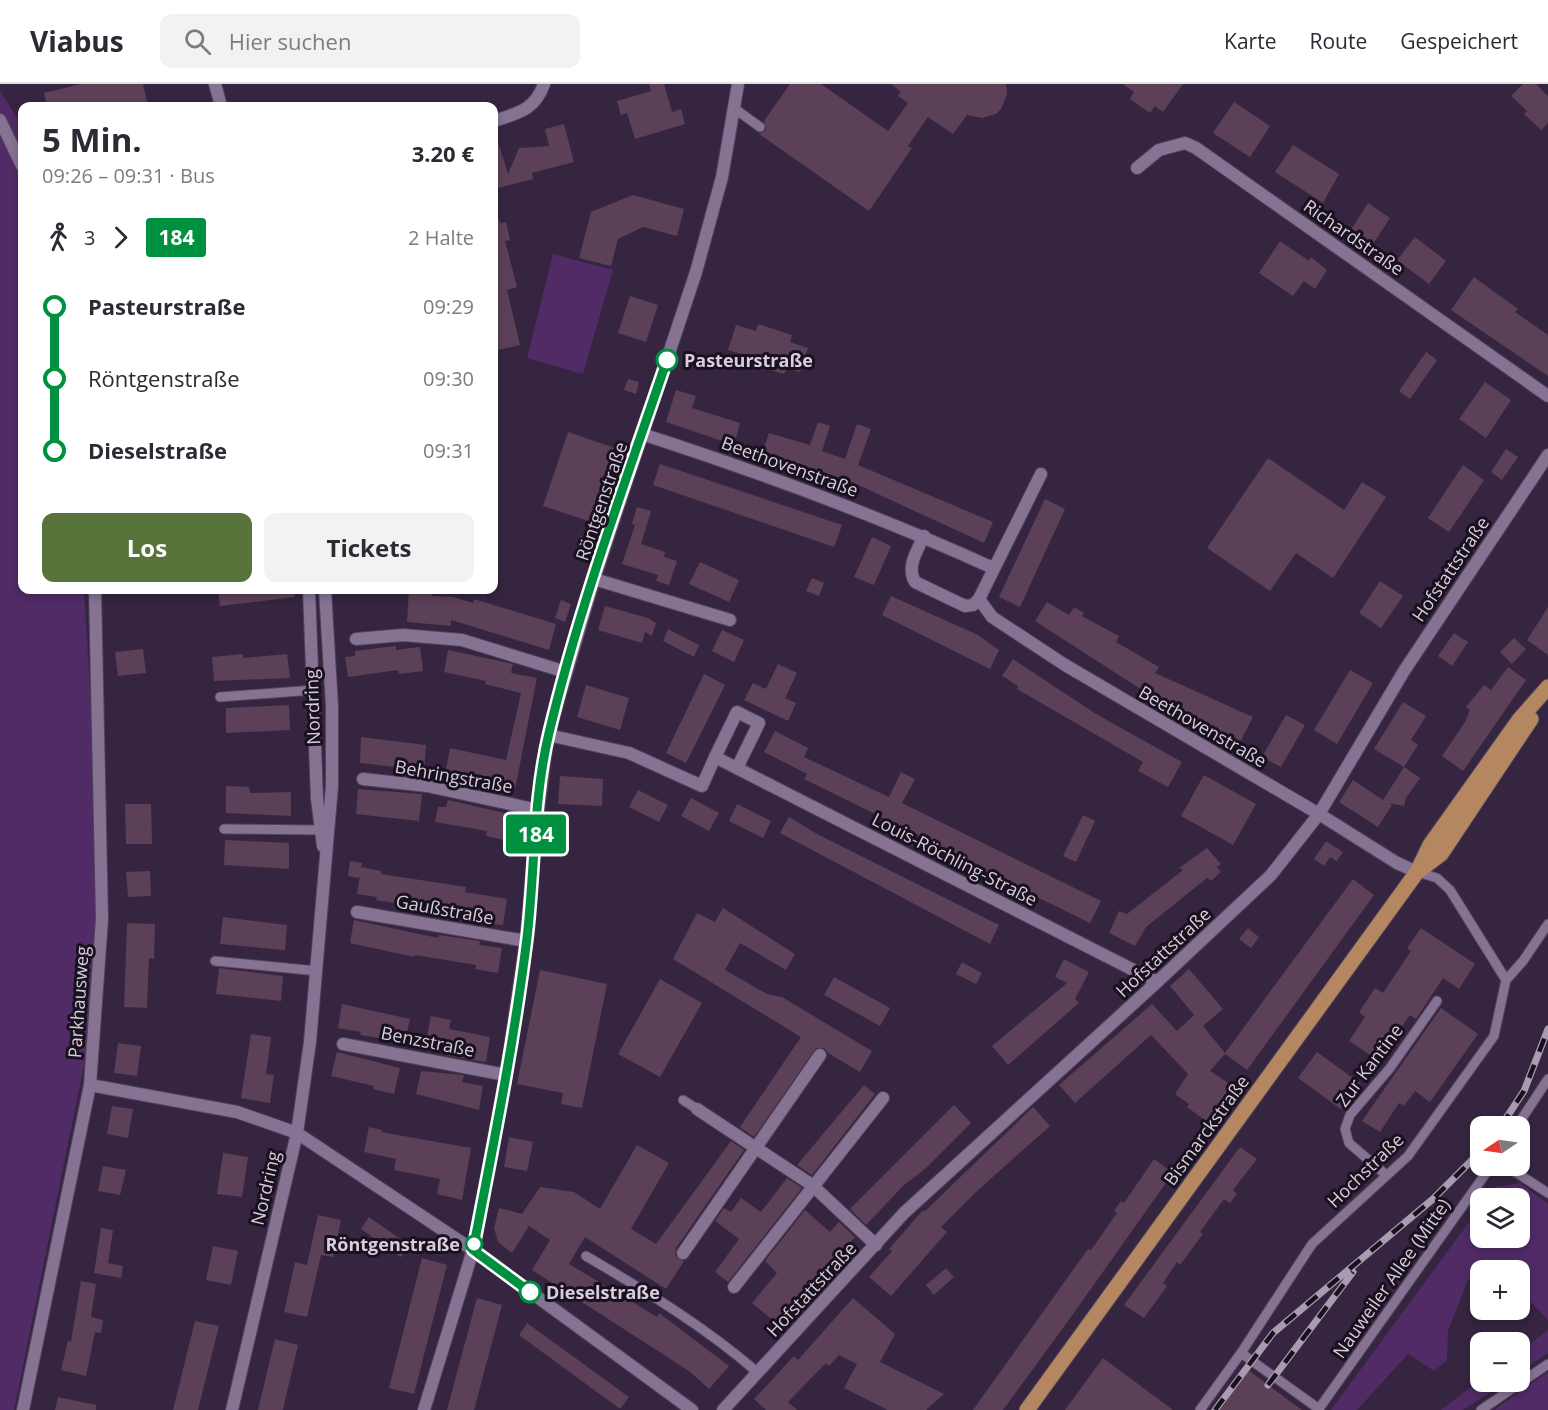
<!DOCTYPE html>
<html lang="de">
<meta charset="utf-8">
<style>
:root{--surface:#fff;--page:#f2f2f3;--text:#2b2b33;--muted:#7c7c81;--line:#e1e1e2;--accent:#58743a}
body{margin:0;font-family:"Open Sans",sans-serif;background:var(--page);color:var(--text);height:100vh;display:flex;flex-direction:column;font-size:22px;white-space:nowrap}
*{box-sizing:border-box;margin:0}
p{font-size:20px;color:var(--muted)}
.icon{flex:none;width:33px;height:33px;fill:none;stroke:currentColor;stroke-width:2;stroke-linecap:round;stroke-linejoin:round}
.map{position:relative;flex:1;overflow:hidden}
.drawer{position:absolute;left:18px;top:18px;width:480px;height:492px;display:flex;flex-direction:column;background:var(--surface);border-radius:12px;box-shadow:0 3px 9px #0003}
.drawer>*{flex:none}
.badge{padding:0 12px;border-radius:4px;font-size:21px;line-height:39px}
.needle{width:39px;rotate:257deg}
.tools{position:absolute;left:1470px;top:1032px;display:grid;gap:12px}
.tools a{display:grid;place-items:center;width:60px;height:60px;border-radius:12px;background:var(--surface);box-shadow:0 3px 9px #0003;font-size:30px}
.map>.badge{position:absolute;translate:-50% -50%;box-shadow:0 0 0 3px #fff}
.legs{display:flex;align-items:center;gap:9px;height:66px;padding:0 24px;font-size:20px}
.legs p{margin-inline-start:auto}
.summary{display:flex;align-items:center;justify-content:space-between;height:102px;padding:0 24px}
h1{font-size:33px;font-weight:700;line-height:45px}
.cta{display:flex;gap:12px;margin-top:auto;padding:12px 24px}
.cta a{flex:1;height:69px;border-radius:12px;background:var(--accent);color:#fff;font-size:24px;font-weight:700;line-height:69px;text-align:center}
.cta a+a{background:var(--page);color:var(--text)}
ul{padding:0 24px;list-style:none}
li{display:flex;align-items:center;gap:21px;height:72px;font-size:22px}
li i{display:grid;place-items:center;width:9px;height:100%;margin:0 8px;background:currentColor}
li i::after{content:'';width:15px;height:15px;margin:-8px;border:4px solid;border-radius:50%;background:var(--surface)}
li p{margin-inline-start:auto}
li:first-child i{background:linear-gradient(#0000 50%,currentColor 0)}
li:last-child i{background:linear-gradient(currentColor 50%,#0000 0)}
header{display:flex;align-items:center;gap:36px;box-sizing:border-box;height:84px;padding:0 30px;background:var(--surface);border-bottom:2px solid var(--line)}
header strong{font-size:28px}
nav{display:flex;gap:33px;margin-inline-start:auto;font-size:21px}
.search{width:420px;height:54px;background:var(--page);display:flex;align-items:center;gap:15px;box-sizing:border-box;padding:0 21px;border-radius:12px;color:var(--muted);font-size:22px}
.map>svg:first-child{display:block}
.green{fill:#502b66}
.building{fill:#5b4058}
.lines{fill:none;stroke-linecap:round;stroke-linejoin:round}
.lane-casing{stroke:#50435a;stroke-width:11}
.street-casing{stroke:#50435a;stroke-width:14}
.primary-casing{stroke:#50435a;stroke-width:17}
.lane{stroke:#867393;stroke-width:9}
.street{stroke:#867393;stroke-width:12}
.primary{stroke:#b58761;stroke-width:15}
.rail-casing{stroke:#a89db0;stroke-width:7}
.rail{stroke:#19121e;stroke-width:4.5;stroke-dasharray:14;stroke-linecap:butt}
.line-1-casing{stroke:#fff;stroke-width:14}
.line-1{stroke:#009140;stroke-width:9}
.stop-1-dot{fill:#fff;stroke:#009140;stroke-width:3}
.labels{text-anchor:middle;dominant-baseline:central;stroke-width:6;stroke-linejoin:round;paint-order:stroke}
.street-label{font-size:18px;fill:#d7cdde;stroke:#19121e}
.stop-label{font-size:18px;font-weight:bold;fill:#d7cdde;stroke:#19121e;text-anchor:start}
</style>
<header>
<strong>Viabus</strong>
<div class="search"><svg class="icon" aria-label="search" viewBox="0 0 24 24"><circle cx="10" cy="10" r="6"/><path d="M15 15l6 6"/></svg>Hier suchen</div>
<nav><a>Karte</a><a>Route</a><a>Gespeichert</a></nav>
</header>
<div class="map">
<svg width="1548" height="1326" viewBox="0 0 1548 1326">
<rect width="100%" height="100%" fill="#352540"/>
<g class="green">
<path d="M0 7 22 41V506H84L100 770 86 971 14 1326H0Z"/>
<path d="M553 170 613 186 583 290 527 274Z"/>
<path d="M1520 1099 1548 1120V1236L1520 1207V1186H1499L1495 1183 1480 1186V1190L1468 1196 1448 1247 1447 1276 1434 1287 1408 1270 1357 1326H1331L1480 1123V1154H1520V1114H1487L1495 1103Z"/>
<path d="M1548 1246V1269L1520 1288V1268Z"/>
<path d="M1548 1288V1326H1494Z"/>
<path d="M1480 1296 1506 1298 1463 1326H1441Z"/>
</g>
<g class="building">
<path d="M81 0H143L148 22H47L44 9Z"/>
<path d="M649 0H664L672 28 681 25 685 40 635 55 627 29 621 31 617 17 651 7Z"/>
<path d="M790 0H821L888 47 908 19 898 12 901 8 891 0H1006L1007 11 1001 25 996 30 982 34 967 31 953 50 928 33 908 62 912 64 869 127 759 50 766 46 764 37Z"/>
<path d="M1123 0H1183L1163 28 1155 22 1150 29 1130 15 1134 8Z"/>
<path d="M1523 0H1536L1548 12V39L1541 46 1524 30 1527 27 1511 12Z"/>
<path d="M1234 18 1270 42 1250 73 1213 49Z"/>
<path d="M564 40 574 78 532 89 533 95 494 105V52L496 51 508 90 519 64 549 62 545 45Z"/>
<path d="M1293 61 1339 90 1323 119 1275 88Z"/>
<path d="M633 111 684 125 677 152 643 143 618 155 611 182 579 174 591 128Z"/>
<path d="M1368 119 1390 134 1371 163 1349 149Z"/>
<path d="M497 129 500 139 506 138 510 156 505 157 517 203 507 206 520 261 494 267V130Z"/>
<path d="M1415 153 1446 177 1429 200 1397 176Z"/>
<path d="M1280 157 1309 177 1311 173 1327 186 1315 205 1304 197 1293 212 1259 189Z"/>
<path d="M1474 193 1518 225 1515 228 1548 251V292L1451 226Z"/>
<path d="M630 212 658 221 646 258 618 249Z"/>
<path d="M758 240 792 251 790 258 808 264 800 288 787 284 784 290 739 276 741 270 728 266 736 241 756 247Z"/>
<path d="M1426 268 1437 276 1410 315 1399 307Z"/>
<path d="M628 295 639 298 636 310 624 306Z"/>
<path d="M1485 298 1511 316 1486 354 1459 335Z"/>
<path d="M676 306 696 312 692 324 740 339 734 361 666 338Z"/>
<path d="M818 338 830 342 822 367 845 375 857 340 871 345 858 381 993 438 984 459 854 399 763 367 769 349 810 361Z"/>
<path d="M568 348 615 364 591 438 543 422Z"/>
<path d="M1506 365 1518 373 1502 396 1491 388Z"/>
<path d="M1268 374 1344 426 1362 398 1386 413 1333 494 1296 469 1270 507 1207 464Z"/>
<path d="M660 380 842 441 834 463 653 401Z"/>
<path d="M1463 381 1484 396 1449 448 1428 434Z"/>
<path d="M1045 415 1065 425 1020 523 999 513Z"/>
<path d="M637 423 651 427 641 460 665 468 664 473 677 477 669 501 656 497 658 491 622 480 635 441 632 440Z"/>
<path d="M580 452 591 455 588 468 577 465Z"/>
<path d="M872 453 891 462 874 501 854 493Z"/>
<path d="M700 478 739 496 729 518 689 500Z"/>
<path d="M812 494 824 499 819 512 806 507Z"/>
<path d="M1380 497 1403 512 1381 544 1359 529Z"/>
<path d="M218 506H294L295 513 220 522Z"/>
<path d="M409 506H432V512L453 513 473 519 474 515 556 540 549 566 451 536V542L407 538Z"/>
<path d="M891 512 978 551 999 566 990 585 882 531Z"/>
<path d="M561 516 571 520 565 538 555 534Z"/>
<path d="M1047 518 1069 531 1074 523 1084 529 1082 532 1119 552 1116 558 1159 583 1155 589 1253 633 1240 658 1156 615 1035 537Z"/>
<path d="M605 522 648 534 656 539 652 552 645 548 642 559 598 546Z"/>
<path d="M1548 523V571L1527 556Z"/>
<path d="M668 545 699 561 694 573 663 557Z"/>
<path d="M722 546 744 556 734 578 712 567Z"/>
<path d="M1454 549 1468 558 1452 582 1438 572Z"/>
<path d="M1514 554 1526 565 1512 580 1500 568Z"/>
<path d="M396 562V566L420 563 423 587 399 590 398 586 348 593 345 573 355 572V567Z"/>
<path d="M143 565 146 589 118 592 115 568Z"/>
<path d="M448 566 513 580 511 589 537 594 515 705 445 690 450 664 506 676 521 609 485 600 486 597 444 588Z"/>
<path d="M243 570V574L287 570 290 594 214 597 212 573Z"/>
<path d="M1013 575 1096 630 1182 678 1168 703 1138 687 1143 678 1017 605 1018 602 1002 592Z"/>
<path d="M778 580 797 589 785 614 796 619 788 637 744 616 753 599 766 605Z"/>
<path d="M1508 583 1526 596 1463 687 1442 672 1465 638 1470 626 1466 623 1484 601 1491 606Z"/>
<path d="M1350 586 1373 599 1337 660 1314 646Z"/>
<path d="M704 590 725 601 686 679 666 669Z"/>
<path d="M586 601 629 614 620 646 577 633Z"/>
<path d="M1403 618 1426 632 1411 656 1418 661 1404 683 1374 665Z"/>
<path d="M289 621 290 646 226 649V624Z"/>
<path d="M1286 631 1305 641 1281 683 1262 673Z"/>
<path d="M775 647 808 664 804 673 889 713 901 688 915 695 902 719 1101 817 1090 839 980 785 981 782 804 695 807 690 764 668Z"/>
<path d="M361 653 426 661 424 686 360 679Z"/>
<path d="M1404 683 1420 694 1406 714 1404 722 1389 719 1392 721 1378 743 1339 718 1353 696 1383 716Z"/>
<path d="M1204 691 1256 720 1233 761 1181 732Z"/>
<path d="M560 692 603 695 602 722 558 720Z"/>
<path d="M226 702 249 703 250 709 291 708V732L226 729Z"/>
<path d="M358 705 422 710 419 737 356 730Z"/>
<path d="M638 706 668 721 659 738 629 723Z"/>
<path d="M691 714 719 729 709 747 681 732Z"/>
<path d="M448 716 513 731 508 757 486 752 487 747 435 738 438 723H446Z"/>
<path d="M125 720H151L152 760H126Z"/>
<path d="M737 720 771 737 763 754 729 737Z"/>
<path d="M1083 731 1095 737 1076 778 1063 772Z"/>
<path d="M789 733 817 750 999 841 990 860 780 749Z"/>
<path d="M225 756 289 759V785L224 781Z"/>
<path d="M1326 757 1343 768 1337 777 1330 773 1324 782 1314 775Z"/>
<path d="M1207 764 1221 780 1217 783 1221 788 1211 797 1207 794 1146 843 1135 862 1109 849 1119 827 1127 830 1183 786 1179 784Z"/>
<path d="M350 777 362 779 361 783 381 787V790L466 803 465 808 507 815 503 841 460 837 461 830 376 816 377 813 357 810 360 791 359 794 348 792Z"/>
<path d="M150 787 151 812 128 813 126 788Z"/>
<path d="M1353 795 1374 811 1247 986 1225 970 1210 987 1233 1002 1210 1040 1187 1023 1189 1020 1175 1010 1188 990 1151 951 1075 1019 1059 1001 1152 920 1177 947 1194 931 1170 902 1189 885 1223 925 1203 942 1225 969Z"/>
<path d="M723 824 795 870 786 886 740 859 725 886 767 910 782 913 872 967 860 988 828 969 824 964H816L754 1053 740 1043 801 953 673 875 697 829 715 838Z"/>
<path d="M223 833 287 841 285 866 220 860Z"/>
<path d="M354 836 438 854 439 851 480 857 479 861 502 864 498 889 475 885 476 881 415 871 414 873 350 859Z"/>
<path d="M127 839 155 840 154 875 149 874 147 924 124 923Z"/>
<path d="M1248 844 1259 853 1251 864 1239 855Z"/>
<path d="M1421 844 1475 880 1459 905 1443 894 1416 935 1410 931 1378 976 1349 957 1365 933 1359 928 1375 904 1383 909 1411 867 1407 864Z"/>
<path d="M1064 875 1089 888 1075 915 1079 919 1008 981 992 962 1067 899 1055 893Z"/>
<path d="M962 878 982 889 976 900 956 890Z"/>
<path d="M219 884 283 892 281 917 216 910Z"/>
<path d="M540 886 607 900 582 1024 561 1020 563 1009 517 1000Z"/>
<path d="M834 893 890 924 880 942 824 911Z"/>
<path d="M660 895 702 919 660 993 618 970Z"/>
<path d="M342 920 410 935 405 958 360 951 361 948 338 944Z"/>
<path d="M1441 924 1478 950 1430 1018 1415 1007 1404 1022 1399 1019 1380 1048 1362 1037Z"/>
<path d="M431 932 451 936 449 945 490 953 486 978 444 971 445 966 425 962Z"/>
<path d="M251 950 271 953 266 990 274 991 270 1019 241 1014Z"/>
<path d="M118 959 141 962 137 992 114 989Z"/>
<path d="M337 968 400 984 394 1010 373 1005 374 1002 331 992Z"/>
<path d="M1317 968 1361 1000 1342 1026 1298 994Z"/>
<path d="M421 987 464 991 462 998 483 1002 479 1026 416 1010Z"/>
<path d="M864 1001 875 1010 812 1091 797 1081Z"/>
<path d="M954 1021 971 1039 925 1085 903 1102 866 1141 850 1125Z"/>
<path d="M112 1022 133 1025 128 1054 107 1050Z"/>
<path d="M1033 1023 1050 1042 976 1108 941 1143 947 1148 891 1212 869 1193 892 1167 889 1165 923 1126 924 1128Z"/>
<path d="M369 1043 382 1046 381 1048 471 1064 462 1116 437 1110 440 1095 394 1086 396 1075 364 1068Z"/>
<path d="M509 1053 533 1058 527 1087 504 1083Z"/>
<path d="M731 1057 744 1066 676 1164 675 1171 684 1177 666 1205 585 1153 569 1180 657 1233 659 1229 729 1282 709 1305 689 1287 532 1186 550 1156 529 1142 512 1169 498 1158 494 1144 499 1124 522 1130 540 1103 574 1108 600 1125 637 1061 669 1079 631 1145 656 1160Z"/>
<path d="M1240 1063 1257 1075 1233 1106 1237 1110 1230 1119 1224 1115 1200 1148 1203 1150 1180 1181 1177 1178 1163 1199 1167 1202 1144 1234 1124 1221Z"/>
<path d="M223 1069 248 1073 242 1113 217 1110Z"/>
<path d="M1154 1075 1173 1089 1071 1233 1003 1326H973L1088 1165 1091 1166 1117 1129 1114 1127 1121 1117 1124 1119Z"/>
<path d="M103 1082 126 1086 120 1111 98 1107Z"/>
<path d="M787 1094 802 1104 728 1198 715 1188 739 1155 715 1137 724 1124 731 1128 741 1114 761 1128Z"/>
<path d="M805 1126 830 1148 839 1138 855 1153 776 1239 752 1219 777 1189 765 1177Z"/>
<path d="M318 1131 341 1136 333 1173 321 1171 307 1233 284 1228 295 1178 307 1181Z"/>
<path d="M369 1133 409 1161 401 1173 361 1145Z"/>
<path d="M101 1144 113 1146 108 1179 123 1182 121 1194 94 1189Z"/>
<path d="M213 1162 238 1167 231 1201 206 1196Z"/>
<path d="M422 1174 447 1181 414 1310 389 1304Z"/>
<path d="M946 1184 954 1193 934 1211 926 1201Z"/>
<path d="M81 1197 96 1200 91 1233 103 1236 101 1249 95 1248 86 1292 61 1286 68 1257 71 1258Z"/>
<path d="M477 1214 502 1221 474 1326H447Z"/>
<path d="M853 1214 895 1250 880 1278 944 1310 926 1326H888L844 1304 857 1280 839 1271 829 1282 826 1279 788 1318 797 1326H766L754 1315 794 1272 798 1276Z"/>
<path d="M195 1237 219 1242 198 1326H173Z"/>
<path d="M527 1239 629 1313 620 1325 519 1251Z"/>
<path d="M275 1255 298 1261 287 1308 283 1326H258Z"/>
<path d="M1103 1274 1173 1326H1065Z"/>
<path d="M1247 1285 1268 1301 1302 1326H1217Z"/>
<path d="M58 1313 96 1321V1326H55Z"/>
</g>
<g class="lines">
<g class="lane-casing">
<g id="lane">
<path d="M735 25 760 43"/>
<path d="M220 613 314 606"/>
<path d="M224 745 320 746"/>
<path d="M1417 788 1437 794 1450 806 1506 896"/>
<path d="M215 877 317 887"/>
<path d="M683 1016 697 1025"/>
<path d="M1517 1042 1548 995"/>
<path d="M1506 1082 1548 1109"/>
<path d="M1386 1091 1349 1059 1345 1045 1350 1031 1390 984 1437 917"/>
<path d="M586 1172C647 1208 704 1242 757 1288"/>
<path d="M1319 1325 1241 1269 1312 1160 1408 1072 1494 952 1506 896 1523 877 1548 840"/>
<path d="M1200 1326 1241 1269"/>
<path d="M1318 1326 1491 1082"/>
<path d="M1481 1326 1548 1280"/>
</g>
</g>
<g class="street-casing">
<g id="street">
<path d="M215 0 221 22"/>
<path d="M0 36 22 82"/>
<path d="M494 37C518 29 535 26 544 0"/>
<path d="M1137 84 1159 66 1185 59 1196 64 1548 312"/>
<path d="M642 350C762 389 879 432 993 484"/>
<path d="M924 452C917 467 906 483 915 498L965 522 973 521 979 515 1041 390"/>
<path d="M594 495 730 536"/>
<path d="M309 506 317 715 323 762"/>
<path d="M979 515 992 533 1065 581 1319 730 1397 779 1417 788"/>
<path d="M356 555 403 551 462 556 566 588"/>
<path d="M548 651 629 669 702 702 715 673 1157 898"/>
<path d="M715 673 737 628 759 639 737 684"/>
<path d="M363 695 427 702 538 726"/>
<path d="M357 828 526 857"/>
<path d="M343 960 506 991"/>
<path d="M90 1001 237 1028 297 1049 473 1166 692 1326"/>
<path d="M697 1025 812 1101 876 1161"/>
<path d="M683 1169 820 971"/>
<path d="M734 1203 883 1014"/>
<path d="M23 1326 90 1001 102 835 95 506"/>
<path d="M232 1326 297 1049 310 958 332 702V622L325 506"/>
<path d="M424 1326 473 1166 506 991 526 857 538 726 548 651 594 495 696 188 722 93 738 0"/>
<path d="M723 1326 904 1129 1157 898 1271 791 1319 730 1404 587 1548 371"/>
</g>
</g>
<g class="primary-casing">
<g id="primary">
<path d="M1420 786 1441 770 1531 635"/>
<path d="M1027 1326 1417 788 1430 761 1519 636 1548 603"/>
</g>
</g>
<use href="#lane" class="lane"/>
<use href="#street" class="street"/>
<use href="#primary" class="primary"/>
<g class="rail-casing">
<g id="rail">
<path d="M1501 1042 1524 1007 1548 945"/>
<path d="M1268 1301 1353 1188"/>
<path d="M1215 1326 1273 1249 1433 1115 1480 1068"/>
</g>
</g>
<use href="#rail" class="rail"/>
</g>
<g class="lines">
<g class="line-1-casing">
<path id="line-1" d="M530 1208 473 1166C493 1063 514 959 527 854 535 786 533 715 549 649 579 523 625 399 667 276"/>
</g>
<use href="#line-1" class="line-1"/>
</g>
<g class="stop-1-dot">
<circle cx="667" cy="276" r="10"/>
<circle cx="474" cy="1160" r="8"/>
<circle cx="530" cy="1208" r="10"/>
</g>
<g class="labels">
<g class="street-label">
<text transform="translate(1354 153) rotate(35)">Richardstraße</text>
<text transform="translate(790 382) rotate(20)">Beethovenstraße</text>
<text transform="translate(601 417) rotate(-71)">Röntgenstraße</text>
<text transform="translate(1450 485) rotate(-56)">Hofstattstraße</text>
<text transform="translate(312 623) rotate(-92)">Nordring</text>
<text transform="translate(1203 642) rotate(30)">Beethovenstraße</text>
<text transform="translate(454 692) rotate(10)">Behringstraße</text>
<text transform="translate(955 775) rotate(27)">Louis-Röchling-Straße</text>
<text transform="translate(445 825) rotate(10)">Gaußstraße</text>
<text transform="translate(1163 868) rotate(-43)">Hofstattstraße</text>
<text transform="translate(78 918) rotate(-86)">Parkhausweg</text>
<text transform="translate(428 957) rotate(11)">Benzstraße</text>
<text transform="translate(1369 981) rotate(-53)">Zur Kantine</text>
<text transform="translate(1206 1046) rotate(-54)">Bismarckstraße</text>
<text transform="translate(1365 1086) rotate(-44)">Hochstraße</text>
<text transform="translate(265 1104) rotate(-77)">Nordring</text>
<text transform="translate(1391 1194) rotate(-55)">Nauweiler Allee (Mitte)</text>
<text transform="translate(811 1205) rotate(-47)">Hofstattstraße</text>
</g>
<g class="stop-label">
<text x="684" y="276">Pasteurstraße</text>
<text x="460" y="1160" text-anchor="end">Röntgenstraße</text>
<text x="546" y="1208">Dieselstraße</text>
</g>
</g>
</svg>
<div class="tools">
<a><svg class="needle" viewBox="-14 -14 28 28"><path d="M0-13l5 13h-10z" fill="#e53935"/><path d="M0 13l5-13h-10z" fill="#7c7c81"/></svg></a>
<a><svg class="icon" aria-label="layers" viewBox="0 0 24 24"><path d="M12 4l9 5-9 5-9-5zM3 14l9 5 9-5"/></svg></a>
<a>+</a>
<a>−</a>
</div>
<b class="badge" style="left:536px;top:750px;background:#009140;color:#fff">184</b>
<section class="drawer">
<div class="summary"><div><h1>5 Min.</h1><p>09:26 – 09:31 · Bus</p></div><b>3.20 €</b></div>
<div class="legs"><svg class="icon" aria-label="walk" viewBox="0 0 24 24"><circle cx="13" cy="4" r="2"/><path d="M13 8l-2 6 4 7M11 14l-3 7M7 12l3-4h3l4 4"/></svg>3<svg class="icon" aria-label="forward" viewBox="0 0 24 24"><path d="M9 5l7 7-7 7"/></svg><b class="badge" style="background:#009140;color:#fff">184</b><p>2 Halte</p></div>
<ul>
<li><i style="color:#009140"></i><b>Pasteurstraße</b><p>09:29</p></li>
<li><i style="color:#009140"></i><span>Röntgenstraße</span><p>09:30</p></li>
<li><i style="color:#009140"></i><b>Dieselstraße</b><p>09:31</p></li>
</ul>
<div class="cta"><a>Los</a><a>Tickets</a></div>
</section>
</div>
